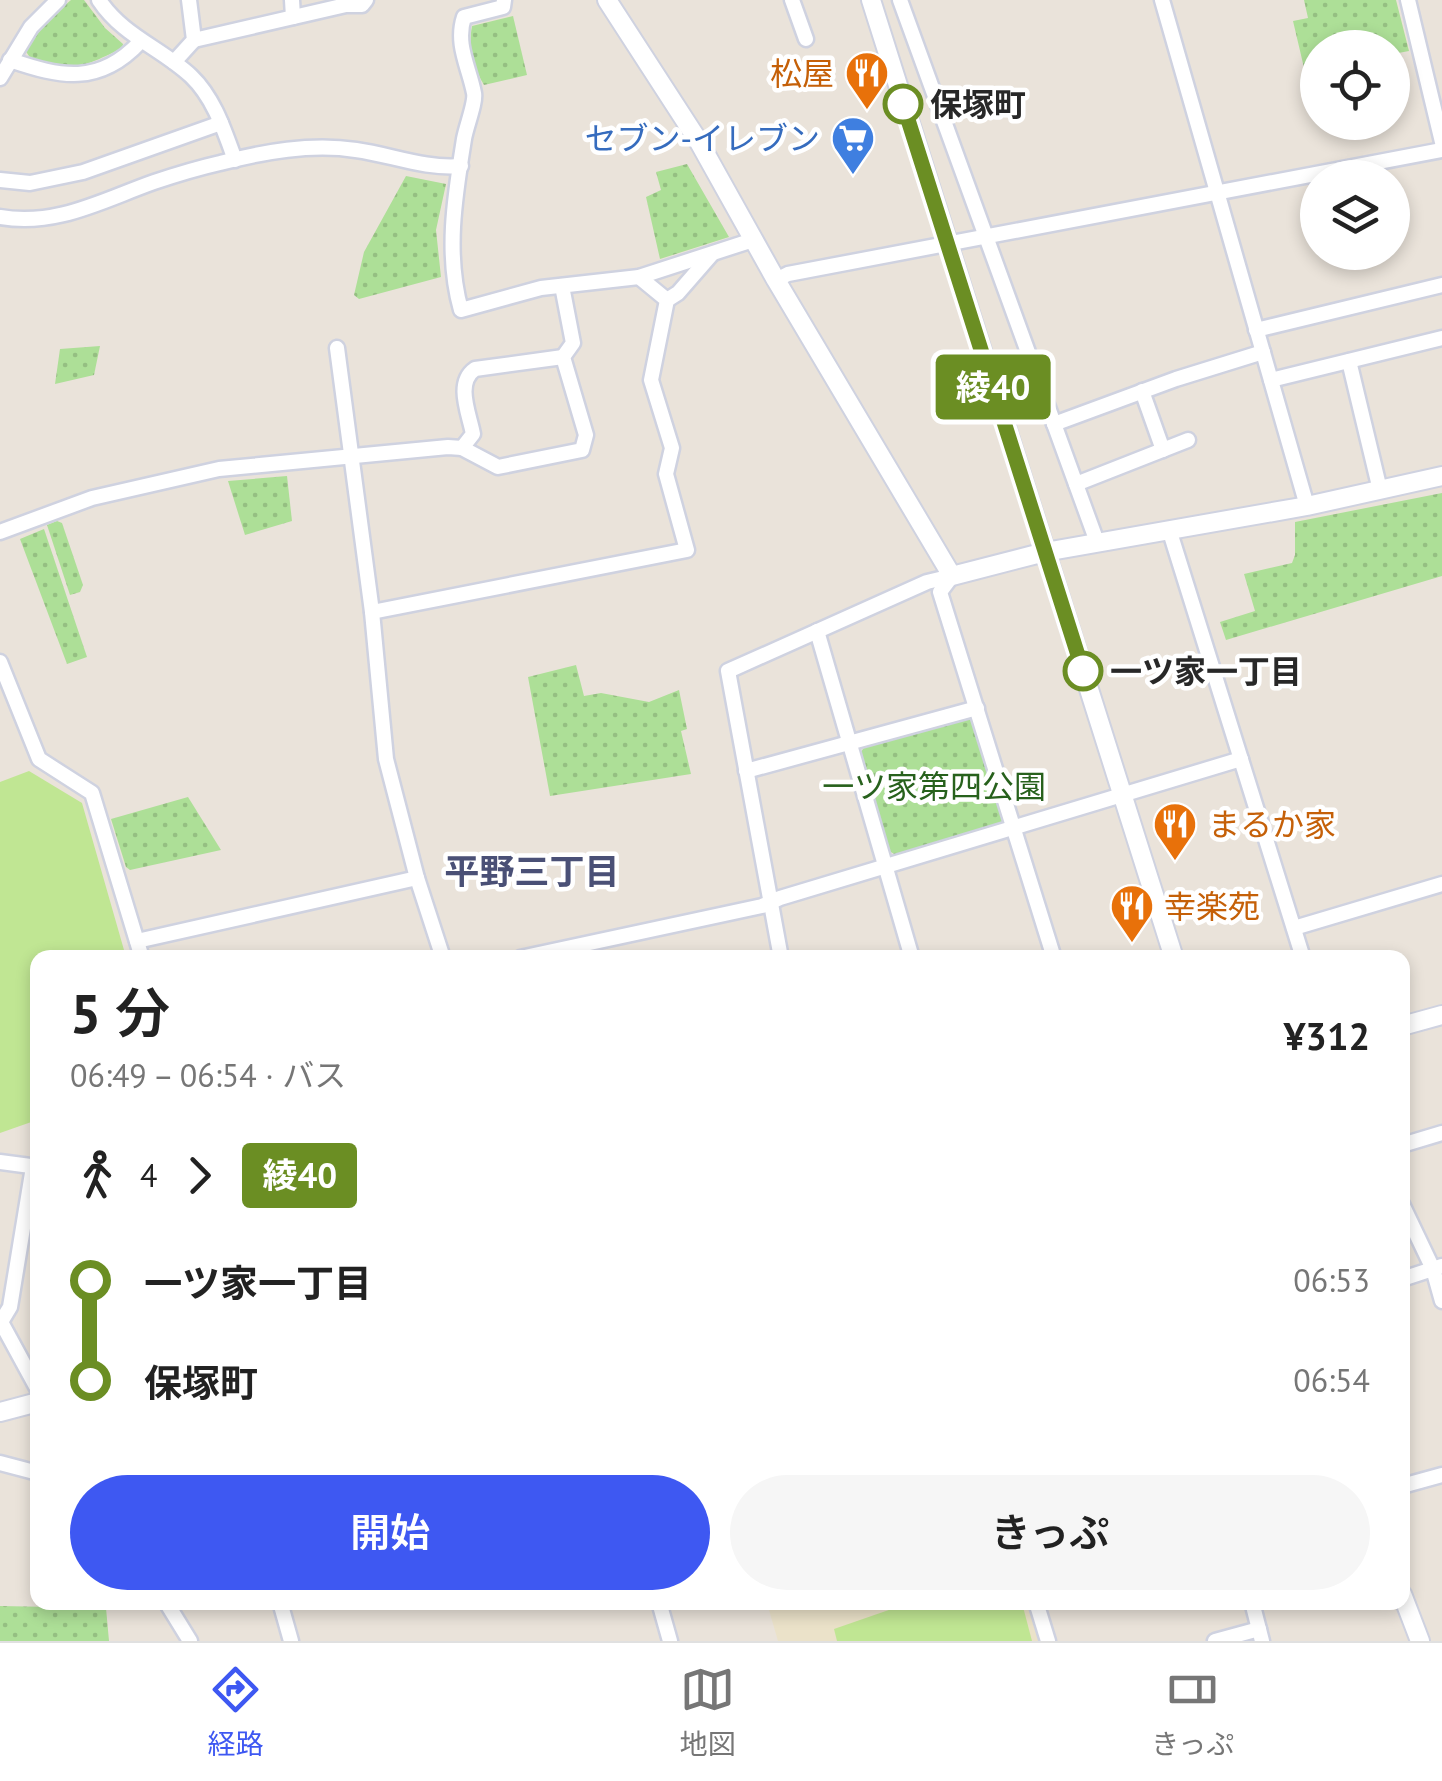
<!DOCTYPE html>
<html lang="ja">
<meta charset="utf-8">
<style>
:root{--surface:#fff;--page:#f6f6f6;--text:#222;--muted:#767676;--line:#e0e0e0;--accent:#3e58f2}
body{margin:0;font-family:"PT Sans","Noto Sans JP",sans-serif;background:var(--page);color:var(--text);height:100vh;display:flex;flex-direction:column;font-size:38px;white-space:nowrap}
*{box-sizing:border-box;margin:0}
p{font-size:32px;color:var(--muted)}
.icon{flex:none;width:55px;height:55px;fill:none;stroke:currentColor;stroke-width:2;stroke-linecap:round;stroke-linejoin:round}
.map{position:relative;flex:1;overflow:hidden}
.side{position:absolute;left:30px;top:950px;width:1380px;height:660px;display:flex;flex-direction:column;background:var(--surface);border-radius:20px;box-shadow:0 5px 15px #0003}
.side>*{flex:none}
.badge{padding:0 20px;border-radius:8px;font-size:35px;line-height:65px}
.buttons{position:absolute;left:1300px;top:30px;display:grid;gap:20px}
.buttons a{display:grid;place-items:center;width:110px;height:110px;border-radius:50%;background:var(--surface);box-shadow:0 5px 15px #0003;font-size:50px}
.map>.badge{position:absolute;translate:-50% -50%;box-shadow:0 0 0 5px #fff}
.legs{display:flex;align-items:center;gap:15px;height:110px;padding:0 40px;font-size:32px}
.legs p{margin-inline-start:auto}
.overview{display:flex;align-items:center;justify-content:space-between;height:170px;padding:0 40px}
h1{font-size:55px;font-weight:600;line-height:75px}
.primary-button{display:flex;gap:20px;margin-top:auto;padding:20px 40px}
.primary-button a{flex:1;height:115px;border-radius:60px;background:var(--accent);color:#fff;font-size:40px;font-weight:600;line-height:115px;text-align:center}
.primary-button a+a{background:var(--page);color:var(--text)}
ul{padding:0 40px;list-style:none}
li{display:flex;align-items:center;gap:35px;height:100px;font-size:38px}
li i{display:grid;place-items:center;width:15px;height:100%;margin:0 12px;background:currentColor}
li i::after{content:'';width:25px;height:25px;margin:-12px;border:8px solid;border-radius:50%;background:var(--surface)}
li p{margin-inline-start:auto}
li:first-child i{background:linear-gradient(#0000 50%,currentColor 0)}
li:last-child i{background:linear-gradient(currentColor 50%,#0000 0)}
.tab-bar{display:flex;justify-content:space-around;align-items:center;height:140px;border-top:2px solid var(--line);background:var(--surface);font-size:28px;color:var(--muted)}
.tab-bar a{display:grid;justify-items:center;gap:5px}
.tab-bar .on{color:var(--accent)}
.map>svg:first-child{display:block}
.education{fill:#ebe2c9}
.green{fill:url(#green-dots)}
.pitch{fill:#c0e693}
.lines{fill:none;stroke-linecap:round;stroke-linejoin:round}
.minor-casing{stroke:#cfd2e0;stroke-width:19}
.tertiary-casing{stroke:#cfd2e0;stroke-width:22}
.minor{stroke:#fff;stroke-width:14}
.tertiary{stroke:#fff;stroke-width:18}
.line-1-casing{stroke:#fff;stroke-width:22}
.line-1{stroke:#6b8e23;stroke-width:15}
.stop-1-dot{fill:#fff;stroke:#6b8e23;stroke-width:5}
.labels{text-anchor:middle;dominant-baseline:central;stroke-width:9;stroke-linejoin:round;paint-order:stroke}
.food-label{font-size:32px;fill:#c56008;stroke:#fff;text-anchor:start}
.stop-label{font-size:32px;font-weight:bold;fill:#282828;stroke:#fff;text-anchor:start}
.shop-label{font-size:32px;fill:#366cbe;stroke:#fff;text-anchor:end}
.park-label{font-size:32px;fill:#27611c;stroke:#fff}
.neighbourhood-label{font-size:35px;font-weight:bold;fill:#4a5076;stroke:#fff}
</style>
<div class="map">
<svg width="1442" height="1641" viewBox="0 0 1442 1641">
<defs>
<pattern id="green-dots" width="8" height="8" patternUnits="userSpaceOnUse" patternTransform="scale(2.5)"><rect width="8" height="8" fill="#addf97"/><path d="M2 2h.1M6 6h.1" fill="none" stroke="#95bf82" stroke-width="1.8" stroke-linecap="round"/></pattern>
</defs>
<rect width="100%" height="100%" fill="#eae3da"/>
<path class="education" d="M767 1603H1029L1040 1641H778Z"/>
<g class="green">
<path d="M71 0H84L105 28 123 44 122 48C84 67 72 73 31 59L25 50 50 18Z"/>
<path d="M1304 0H1396L1409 51 1393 54 1392 48H1318L1317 70 1305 72 1293 21 1308 18Z"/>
<path d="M513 16 527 75 484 85C473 67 468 46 472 26Z"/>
<path d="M687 164 729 237 660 259 646 197 661 190 656 172Z"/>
<path d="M406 176 446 184 436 230 441 277 359 299 354 295 364 252Z"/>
<path d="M100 346 94 375 55 384 60 349Z"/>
<path d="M287 476 292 521 245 535 228 481Z"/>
<path d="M1442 493V576L1226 640 1220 622 1255 611 1244 574 1292 563 1295 555V522Z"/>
<path d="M57 521 62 523 83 585 80 592 70 595 47 525Z"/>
<path d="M44 529 87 657 67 664 20 539Z"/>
<path d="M576 665 584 696 601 693 649 702 679 690 687 729 681 731 691 774 550 796 528 677Z"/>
<path d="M970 719 976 722 1005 817 1001 824 896 855 889 851 861 752 865 746Z"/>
<path d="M188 797 221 850 130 870 126 867 111 819Z"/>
<path d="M0 1606 106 1608 109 1641H0Z"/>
</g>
<g class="pitch">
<path d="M29 771 82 803 126 957 38 958 37 1120 0 1133V782Z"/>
<path d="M909 1603H1022L1032 1641H837L834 1629Z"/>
</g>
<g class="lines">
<g class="minor-casing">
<g id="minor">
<path d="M99 0C123 36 161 48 191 76 214 98 224 130 235 160"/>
<path d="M292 0 293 17"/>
<path d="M504 0 503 7 464 17C455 44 469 67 474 93 476 102 466 127 464 139 455 195 445 254 461 310L541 288 639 277 753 240"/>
<path d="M792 0 806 39"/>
<path d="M900 0 1097 542"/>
<path d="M1162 0 1307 506"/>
<path d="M1408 0 1442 142"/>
<path d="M194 40 346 5H362L366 0"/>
<path d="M10 60C60 77 99 86 140 42"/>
<path d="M174 62 194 40 189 0"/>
<path d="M0 78 31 27 58 0"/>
<path d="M0 180 30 183 83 172 221 123"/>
<path d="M0 217C56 227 103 200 154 182 175 175 198 168 220 163 263 152 311 143 356 150 392 155 424 169 461 166"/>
<path d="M776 280 788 274 1442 150"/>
<path d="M667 300 678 293 712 254"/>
<path d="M1256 330 1442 285"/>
<path d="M337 348 372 612 386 759 417 878 443 958"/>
<path d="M1349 361 1380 490"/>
<path d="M1271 380 1442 338"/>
<path d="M1142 391 1163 450"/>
<path d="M1054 424 1176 379 1263 352"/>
<path d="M462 448 473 434C469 413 455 383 475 369L563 357"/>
<path d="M1076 484 1188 440"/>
<path d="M1169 529 1303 958"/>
<path d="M0 532 92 498 219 469 448 447 462 448 498 467 582 450 586 435 563 357 573 343 562 286"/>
<path d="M952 576 940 592 1054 958"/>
<path d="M372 612 687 550 666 474 672 448 651 380 667 300 639 277"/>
<path d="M817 631 912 958"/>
<path d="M0 662 39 759 92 793 142 958"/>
<path d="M746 771 977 708"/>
<path d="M1294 928 1442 884"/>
<path d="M137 941 417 878"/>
<path d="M520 958 762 906 780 898 1241 759"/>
<path d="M781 958 728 671 927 582 952 576"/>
<path d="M1402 1145 1442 1133"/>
<path d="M0 1162 38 1167"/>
<path d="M33 1167 10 1307 1 1322 38 1390"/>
<path d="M1402 1204 1433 1269 1442 1301"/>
<path d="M1402 1279 1442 1266"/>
<path d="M0 1463 38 1473"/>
<path d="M1402 1486 1442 1475"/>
<path d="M166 1602 190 1641"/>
<path d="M280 1602 291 1641"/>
<path d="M659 1602 670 1641"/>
<path d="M1036 1602 1048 1641"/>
<path d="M1252 1602 1262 1641"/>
<path d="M1215 1641 1259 1629"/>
</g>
</g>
<g class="tertiary-casing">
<g id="tertiary">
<path d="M607 0 699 142 776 280 952 576 1045 552 1307 506 1442 476"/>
<path d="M871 0 1174 958"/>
<path d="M1402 1026 1442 1015"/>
<path d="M0 1412 38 1402"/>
<path d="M1402 1594 1420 1641"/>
</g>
</g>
<use href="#minor" class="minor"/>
<use href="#tertiary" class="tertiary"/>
</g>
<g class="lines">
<g class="line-1-casing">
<path id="line-1" d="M903 104 1083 671"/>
</g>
<use href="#line-1" class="line-1"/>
</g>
<defs>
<g id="restaurant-pin" transform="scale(2.25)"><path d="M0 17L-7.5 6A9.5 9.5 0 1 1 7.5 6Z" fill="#e8710a" stroke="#fff"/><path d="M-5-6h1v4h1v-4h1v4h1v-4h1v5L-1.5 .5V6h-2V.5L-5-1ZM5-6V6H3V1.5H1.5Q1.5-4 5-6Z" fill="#fff"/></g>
<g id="supermarket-pin" transform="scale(2.25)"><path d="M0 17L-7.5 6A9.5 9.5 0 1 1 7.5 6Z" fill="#3f7fe0" stroke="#fff"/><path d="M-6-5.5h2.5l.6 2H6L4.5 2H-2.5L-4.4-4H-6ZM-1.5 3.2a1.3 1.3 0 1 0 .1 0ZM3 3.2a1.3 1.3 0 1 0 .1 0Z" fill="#fff"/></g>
</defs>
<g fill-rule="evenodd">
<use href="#restaurant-pin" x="867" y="73"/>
<use href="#supermarket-pin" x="853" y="138"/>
<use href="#restaurant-pin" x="1175" y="824"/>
<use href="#restaurant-pin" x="1132" y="906"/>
</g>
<g class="stop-1-dot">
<circle cx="903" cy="104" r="18"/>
<circle cx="1083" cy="671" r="18"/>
</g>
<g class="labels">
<g class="food-label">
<text x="834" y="73" text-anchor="end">松屋</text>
<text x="1208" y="824">まるか家</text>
<text x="1164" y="906">幸楽苑</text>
</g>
<g class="stop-label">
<text x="930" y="104">保塚町</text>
<text x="1110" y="671">一ツ家一丁目</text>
</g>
<g class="shop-label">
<text x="820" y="138">セブン-イレブン</text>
</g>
<g class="park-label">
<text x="934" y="786">一ツ家第四公園</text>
</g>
<g class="neighbourhood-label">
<text x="532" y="871">平野三丁目</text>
</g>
</g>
</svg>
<div class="buttons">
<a><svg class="icon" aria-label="locate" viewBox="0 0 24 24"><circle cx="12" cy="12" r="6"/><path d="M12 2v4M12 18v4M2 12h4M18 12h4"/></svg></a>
<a><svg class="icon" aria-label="layers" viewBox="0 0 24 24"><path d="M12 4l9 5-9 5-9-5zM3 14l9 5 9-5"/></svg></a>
</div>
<b class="badge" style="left:993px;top:387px;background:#6b8e23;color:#fff">綾40</b>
<section class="side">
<div class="overview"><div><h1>5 分</h1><p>06:49 – 06:54 · バス</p></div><b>¥312</b></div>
<div class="legs"><svg class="icon" aria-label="walk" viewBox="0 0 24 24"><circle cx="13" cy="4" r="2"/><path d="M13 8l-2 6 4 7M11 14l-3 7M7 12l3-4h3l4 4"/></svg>4<svg class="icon" aria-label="forward" viewBox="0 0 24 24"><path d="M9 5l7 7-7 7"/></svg><b class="badge" style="background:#6b8e23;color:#fff">綾40</b></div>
<ul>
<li><i style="color:#6b8e23"></i><b>一ツ家一丁目</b><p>06:53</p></li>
<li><i style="color:#6b8e23"></i><b>保塚町</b><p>06:54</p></li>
</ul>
<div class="primary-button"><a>開始</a><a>きっぷ</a></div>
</section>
</div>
<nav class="tab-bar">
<a class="on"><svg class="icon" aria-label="directions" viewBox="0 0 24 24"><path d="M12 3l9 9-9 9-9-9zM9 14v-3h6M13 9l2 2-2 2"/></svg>経路</a>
<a><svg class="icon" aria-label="map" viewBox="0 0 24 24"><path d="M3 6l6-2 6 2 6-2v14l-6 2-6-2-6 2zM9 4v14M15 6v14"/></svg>地図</a>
<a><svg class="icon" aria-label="tickets" viewBox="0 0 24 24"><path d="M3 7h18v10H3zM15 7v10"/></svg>きっぷ</a>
</nav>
